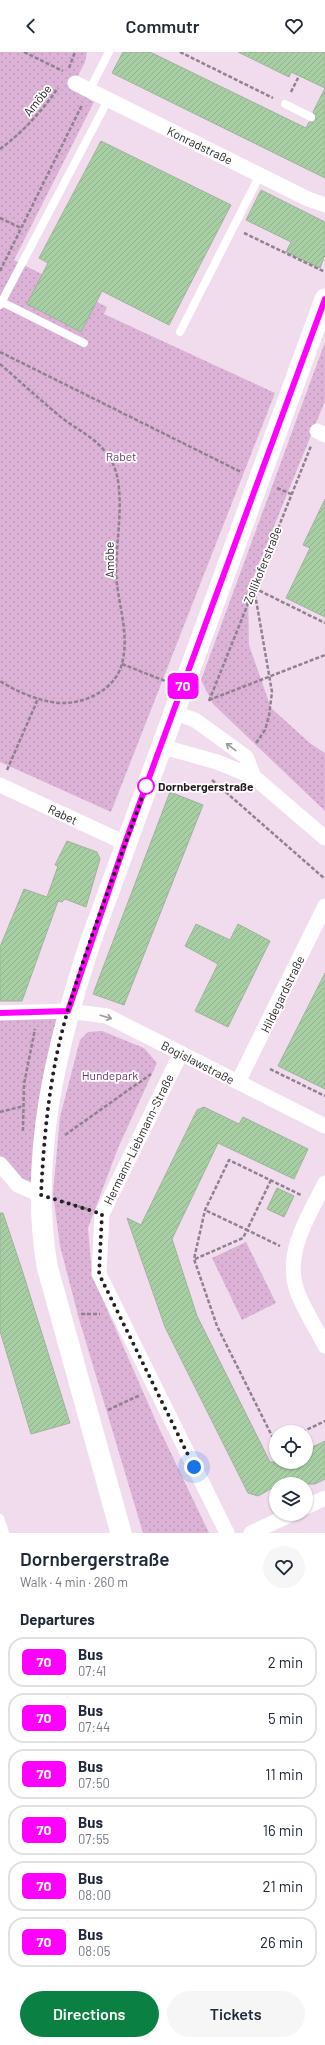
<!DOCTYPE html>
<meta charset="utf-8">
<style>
:root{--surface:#fff;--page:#f6f6f7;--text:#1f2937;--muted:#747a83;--line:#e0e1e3;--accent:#0b8043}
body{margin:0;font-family:Barlow,sans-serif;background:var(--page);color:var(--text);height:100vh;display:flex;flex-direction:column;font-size:15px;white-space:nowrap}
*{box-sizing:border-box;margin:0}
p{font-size:13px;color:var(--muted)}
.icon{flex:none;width:22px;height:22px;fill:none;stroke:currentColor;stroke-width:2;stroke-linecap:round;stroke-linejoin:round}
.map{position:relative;height:1481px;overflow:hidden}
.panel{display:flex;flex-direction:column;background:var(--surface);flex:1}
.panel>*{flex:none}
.badge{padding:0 8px;border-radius:6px;font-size:14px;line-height:26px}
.tools{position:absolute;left:269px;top:1373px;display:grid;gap:8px}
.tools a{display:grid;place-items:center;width:44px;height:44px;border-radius:50%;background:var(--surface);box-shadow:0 1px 3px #0004;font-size:20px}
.you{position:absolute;width:20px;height:20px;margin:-10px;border:3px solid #fff;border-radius:50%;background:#1a73e8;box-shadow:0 0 0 6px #1a73e833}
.map>.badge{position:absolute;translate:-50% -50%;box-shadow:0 0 0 2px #fff}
h2{padding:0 20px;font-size:15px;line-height:36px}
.round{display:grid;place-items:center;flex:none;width:42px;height:42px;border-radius:21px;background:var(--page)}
.overview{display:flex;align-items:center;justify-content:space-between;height:68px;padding:0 20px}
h1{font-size:19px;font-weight:600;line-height:30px}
.button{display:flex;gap:8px;margin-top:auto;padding:8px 20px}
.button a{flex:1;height:46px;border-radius:24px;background:var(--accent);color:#fff;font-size:16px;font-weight:600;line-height:46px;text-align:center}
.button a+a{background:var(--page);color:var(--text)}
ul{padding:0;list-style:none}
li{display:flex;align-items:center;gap:12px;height:50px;margin:0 8px 6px;padding:0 12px;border:2px solid var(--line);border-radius:16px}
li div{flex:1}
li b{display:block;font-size:15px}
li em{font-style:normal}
li .badge{min-width:44px;font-weight:700;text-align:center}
header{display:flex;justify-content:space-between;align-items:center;height:52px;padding:0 20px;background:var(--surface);font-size:18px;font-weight:600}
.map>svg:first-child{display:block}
.park{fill:url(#park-dots)}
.building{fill:url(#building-hatch);stroke:#a0b29e}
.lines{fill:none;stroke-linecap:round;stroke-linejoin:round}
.path{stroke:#90818e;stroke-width:2.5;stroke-dasharray:4 2;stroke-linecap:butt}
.lane{stroke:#fff;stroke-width:8}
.street{stroke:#fff;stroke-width:15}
.secondary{stroke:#fff;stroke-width:21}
.oneway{stroke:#9d9a9c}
.line-casing{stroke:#fff;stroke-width:9}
.line{stroke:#f0f;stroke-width:6}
.walk{stroke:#251e24;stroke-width:4;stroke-dasharray:0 7.2}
.stop-dot{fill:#fff;stroke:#f0f;stroke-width:2}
.labels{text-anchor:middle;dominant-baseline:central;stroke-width:3.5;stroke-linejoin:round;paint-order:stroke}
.street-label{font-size:12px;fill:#251e24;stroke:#fff}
.park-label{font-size:12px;fill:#6d3768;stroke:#fff}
.stop-label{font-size:12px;font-weight:bold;fill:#251e24;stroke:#fff;text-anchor:start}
</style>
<header><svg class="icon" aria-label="back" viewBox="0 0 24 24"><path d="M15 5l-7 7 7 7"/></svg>Commutr<svg class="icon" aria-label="heart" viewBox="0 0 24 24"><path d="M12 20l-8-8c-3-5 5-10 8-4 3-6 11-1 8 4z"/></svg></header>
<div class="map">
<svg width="325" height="1481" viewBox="0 0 325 1481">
<defs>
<pattern id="park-dots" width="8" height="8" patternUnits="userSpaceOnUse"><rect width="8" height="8" fill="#dcb2d7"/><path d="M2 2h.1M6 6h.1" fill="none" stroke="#bd99b8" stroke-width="1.8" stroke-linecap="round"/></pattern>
<pattern id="building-hatch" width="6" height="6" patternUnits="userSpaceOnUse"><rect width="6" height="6" fill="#a8cfa4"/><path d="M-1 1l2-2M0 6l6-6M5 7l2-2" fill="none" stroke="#90b18d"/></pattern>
</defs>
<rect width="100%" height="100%" fill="#f1dcee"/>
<g class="park">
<path d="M0 0H87L85 10 71 37 94 50 14 208 107 255 104 262 275 341 111 760 0 710Z"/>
<path d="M325 290V349L248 538 249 593 271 656 311 692 325 701V759L213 652 201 628Z"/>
<path d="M68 959 41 1143 0 1112V961Z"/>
<path d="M102 979 144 996 157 1011 118 1096 88 1176 92 1223 158 1374 209 1481H143L79 1267 60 1194 53 1141 60 1065 80 988 88 980Z"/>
<path d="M246 1190 276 1251 242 1268 212 1206Z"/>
</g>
<g class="building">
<path d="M123 0H150L306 76 309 70H314L316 67 313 60 325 36 291 20 289 25 238 0H325V126L112 21Z"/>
<path d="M101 89 231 153 169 273 102 239 81 280 27 252 48 211 39 206Z"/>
<path d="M261 138 325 170V203L320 216 286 200 291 190 246 168Z"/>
<path d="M325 447V565L286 546 310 496 303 493Z"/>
<path d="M170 740 203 753 124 953 93 942Z"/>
<path d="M67 789 97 800 100 807 86 855 65 847 62 850 58 849 22 949H0V895L24 837 47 845 58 814 55 813Z"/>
<path d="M196 872 230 888 238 872 270 889 228 975 195 959 218 912 185 894Z"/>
<path d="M325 921V1037L278 1014Z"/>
<path d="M204 1055 239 1072 243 1065 308 1097 294 1127 218 1091 172 1187 197 1264 270 1410H306V1398L325 1389V1427L315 1432H276V1434L258 1444 248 1441 165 1275 127 1166 141 1173 197 1058Z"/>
<path d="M277 1136 294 1144 284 1165 267 1157Z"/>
<path d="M0 1161H3L23 1221 70 1371 31 1382 0 1279Z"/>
</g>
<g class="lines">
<g class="path">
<path d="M24 0 63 19"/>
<path d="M180 0 273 46"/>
<path d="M69 16 75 0"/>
<path d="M291 40 299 24"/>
<path d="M0 97C23 80 42 59 58 36"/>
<path d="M0 166 21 176"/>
<path d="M244 181 325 220"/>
<path d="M0 219 82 53"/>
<path d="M0 300 241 420"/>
<path d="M0 312C21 330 41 349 62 366 82 381 101 388 113 412 126 439 116 489 116 520 117 549 129 578 123 607 119 634 91 650 65 651 45 652 17 640 0 629"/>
<path d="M277 436 291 442"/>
<path d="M254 536 272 640 269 664 265 678 256 691"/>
<path d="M254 536 325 571"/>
<path d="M122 612 165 629"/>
<path d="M209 648 325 603"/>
<path d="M209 649 311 394"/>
<path d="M7 718 38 647"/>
<path d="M212 728 325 827"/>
<path d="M270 1017 325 1044"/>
<path d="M0 1060 24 1054"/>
<path d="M23 1079 24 1032 35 977"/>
<path d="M65 1083 151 1022"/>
<path d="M271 1128 247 1178 280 1194"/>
<path d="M61 1149 87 1157"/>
<path d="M195 1207 243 1186 247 1178 205 1158"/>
<path d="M81 1262H100"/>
<path d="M108 1358 140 1343"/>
<path d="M302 1380 325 1369"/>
<path d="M276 1392 217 1274 194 1207 205 1158 229 1108 301 1143"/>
</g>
<g class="lane">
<path d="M89 39 109 0"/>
<path d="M285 52 311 65"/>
<path d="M2 250 84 291"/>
<path d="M0 253 108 48"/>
<path d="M180 280 260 123"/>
<path d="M0 1466 5 1481"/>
</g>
<g class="street">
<path d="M75 31 308 147 325 153"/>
<path d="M317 379 325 383"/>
<path d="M173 660 195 668 246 705 254 725"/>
<path d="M160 694 217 710 254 725 325 786"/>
<path d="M0 733 125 791"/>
<path d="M0 961 68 959 107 964 325 1074"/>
<path d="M181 1001 102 1162 99 1222 227 1481"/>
<path d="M238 1030 325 854"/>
<path d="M0 1112 18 1133 41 1143"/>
<path d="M325 1131C309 1163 285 1199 296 1236 301 1253 317 1277 325 1294"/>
<path d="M306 1455 325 1446"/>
<path d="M251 1481 292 1462"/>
</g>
<path class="secondary" d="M121 1481 47 1214C29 1104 56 995 90 891L325 247"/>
</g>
<defs><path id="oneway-shaft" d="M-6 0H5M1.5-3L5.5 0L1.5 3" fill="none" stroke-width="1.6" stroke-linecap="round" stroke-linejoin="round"/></defs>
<g class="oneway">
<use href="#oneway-shaft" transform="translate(231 695) rotate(-143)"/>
<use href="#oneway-shaft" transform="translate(106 965) rotate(16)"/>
</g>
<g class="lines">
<g class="line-casing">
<path id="line" d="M0 961 68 959 125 791 325 247"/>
</g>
<use href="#line" class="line"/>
<path class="walk" d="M146 734C120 809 90 882 68 958 50 1018 44 1081 41 1143L102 1162 99 1222 194 1415"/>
</g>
<circle class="stop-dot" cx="146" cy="734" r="8"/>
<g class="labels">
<g class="street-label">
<text transform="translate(37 48) rotate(-51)">Amöbe</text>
<text transform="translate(200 93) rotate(26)">Konradstraße</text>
<text transform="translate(109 508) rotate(-91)">Amöbe</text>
<text transform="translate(262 513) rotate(-68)">Zollikoferstraße</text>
<text transform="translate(63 762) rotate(25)">Rabet</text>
<text transform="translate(282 942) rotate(-64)">Hildegardstraße</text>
<text transform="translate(198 1010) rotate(27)">Bogislawstraße</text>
<text transform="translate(138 1087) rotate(-64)">Hermann-Liebmann-Straße</text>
</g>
<g class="park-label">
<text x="121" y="404">Rabet</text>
<text x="110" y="1023">Hundepark</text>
</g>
<g class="stop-label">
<text x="158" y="734">Dornbergerstraße</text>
</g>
</g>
</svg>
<div class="tools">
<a><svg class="icon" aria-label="locate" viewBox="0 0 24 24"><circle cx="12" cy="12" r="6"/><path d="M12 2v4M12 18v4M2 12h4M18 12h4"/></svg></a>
<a><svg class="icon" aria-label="layers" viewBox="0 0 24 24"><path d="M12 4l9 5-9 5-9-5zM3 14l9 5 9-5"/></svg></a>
</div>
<div class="you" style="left:194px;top:1415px"></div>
<b class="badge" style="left:183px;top:634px;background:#f0f;color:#fff">70</b>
</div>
<section class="panel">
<div class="overview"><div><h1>Dornbergerstraße</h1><p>Walk · 4 min · 260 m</p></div><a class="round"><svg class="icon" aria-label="heart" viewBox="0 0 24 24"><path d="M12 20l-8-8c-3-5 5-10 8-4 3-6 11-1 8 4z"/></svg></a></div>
<h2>Departures</h2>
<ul>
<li><span class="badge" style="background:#f0f;color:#fff">70</span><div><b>Bus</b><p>07:41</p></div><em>2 min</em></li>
<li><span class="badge" style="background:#f0f;color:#fff">70</span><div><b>Bus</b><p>07:44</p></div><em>5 min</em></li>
<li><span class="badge" style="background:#f0f;color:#fff">70</span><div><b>Bus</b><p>07:50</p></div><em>11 min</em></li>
<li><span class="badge" style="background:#f0f;color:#fff">70</span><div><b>Bus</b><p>07:55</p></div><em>16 min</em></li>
<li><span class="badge" style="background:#f0f;color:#fff">70</span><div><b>Bus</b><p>08:00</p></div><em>21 min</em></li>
<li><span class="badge" style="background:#f0f;color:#fff">70</span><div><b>Bus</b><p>08:05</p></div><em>26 min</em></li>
</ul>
<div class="button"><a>Directions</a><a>Tickets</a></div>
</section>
